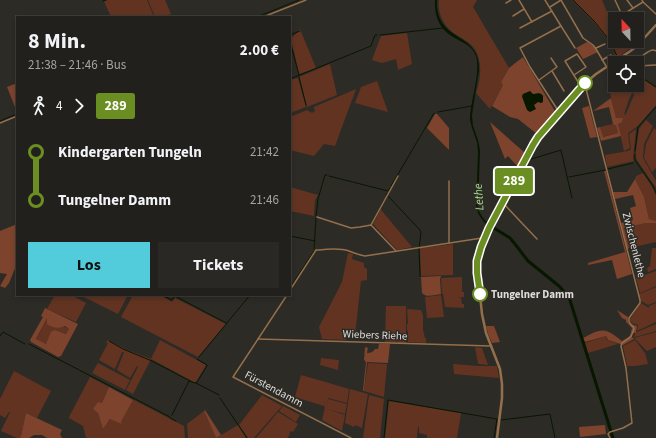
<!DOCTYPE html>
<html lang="de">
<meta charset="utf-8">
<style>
:root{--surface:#22201c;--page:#2a2825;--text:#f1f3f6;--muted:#a2a3a3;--line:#3f3e3b;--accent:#52cbda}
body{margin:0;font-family:"Source Sans 3",sans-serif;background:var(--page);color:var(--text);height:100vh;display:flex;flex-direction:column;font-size:15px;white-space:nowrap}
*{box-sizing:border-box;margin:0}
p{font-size:13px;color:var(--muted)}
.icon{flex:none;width:22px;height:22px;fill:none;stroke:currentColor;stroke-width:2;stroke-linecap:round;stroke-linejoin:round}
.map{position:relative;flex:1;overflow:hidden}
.details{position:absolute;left:16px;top:16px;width:275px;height:280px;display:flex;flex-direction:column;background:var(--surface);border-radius:0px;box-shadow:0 2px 6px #0003,0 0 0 1px var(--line)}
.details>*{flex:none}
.badge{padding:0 8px;border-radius:3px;font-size:14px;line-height:26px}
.needle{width:26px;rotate:338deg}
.fabs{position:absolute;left:608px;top:12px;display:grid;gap:8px}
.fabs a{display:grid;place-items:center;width:36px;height:36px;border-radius:0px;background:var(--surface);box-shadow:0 2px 6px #0003,0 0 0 1px var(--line);font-size:20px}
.map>.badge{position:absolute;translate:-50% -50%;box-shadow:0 0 0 2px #fff}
.legs{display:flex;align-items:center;gap:6px;height:44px;padding:0 12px;font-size:13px}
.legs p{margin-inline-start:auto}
.overview{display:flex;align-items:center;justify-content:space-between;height:68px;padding:0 12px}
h1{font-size:22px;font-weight:700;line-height:30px}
.cta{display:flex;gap:8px;margin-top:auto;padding:8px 12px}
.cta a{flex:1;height:46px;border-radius:0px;background:var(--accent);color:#111;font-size:16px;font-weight:700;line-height:46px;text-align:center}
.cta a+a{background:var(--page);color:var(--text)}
ul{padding:0 12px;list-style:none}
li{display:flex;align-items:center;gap:14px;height:48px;font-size:15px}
li i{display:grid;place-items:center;width:6px;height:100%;margin:0 5px;background:currentColor}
li i::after{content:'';width:10px;height:10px;margin:-5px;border:3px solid;border-radius:50%;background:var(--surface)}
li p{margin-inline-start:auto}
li:first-child i{background:linear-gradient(#0000 50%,currentColor 0)}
li:last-child i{background:linear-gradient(currentColor 50%,#0000 0)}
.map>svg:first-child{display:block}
.green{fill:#623321}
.forest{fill:#7e432c;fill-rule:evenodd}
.water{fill:#071700}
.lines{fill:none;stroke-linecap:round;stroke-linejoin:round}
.stream{stroke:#071700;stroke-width:1}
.river{stroke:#071700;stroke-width:3}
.minor{stroke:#936f4c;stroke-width:1.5}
.tertiary{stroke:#936f4c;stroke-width:2.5}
.line-1-casing{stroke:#fff;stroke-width:9}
.line-1{stroke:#6b8e23;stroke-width:6}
.stop-1-dot{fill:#fff;stroke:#6b8e23;stroke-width:2}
.labels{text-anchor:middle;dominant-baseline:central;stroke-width:3;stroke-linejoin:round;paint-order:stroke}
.street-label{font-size:11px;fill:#dddcd9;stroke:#2d2b26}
.stop-label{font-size:11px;font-weight:bold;fill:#dddcd9;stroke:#2d2b26;text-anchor:start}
.water-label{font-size:12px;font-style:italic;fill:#a7db8c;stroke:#2d2b26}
</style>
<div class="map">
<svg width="656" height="438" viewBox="0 0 656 438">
<rect width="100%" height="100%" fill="#2d2b26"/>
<g class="green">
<path d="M108 0H147L154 17H111L104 1Z"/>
<path d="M148 0H165L171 14 164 17H155Z"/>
<path d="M439 0H477L473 7 509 68 501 82 503 85 490 109 476 93C481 78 483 61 474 48 468 40 458 37 451 31 443 24 437 11 439 0Z"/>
<path d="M572 0H602L613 27 615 28V41H637V39L639 41 628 50 617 58 609 41 592 20Z"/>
<path d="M300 29 316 68 299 74 291 39Z"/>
<path d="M407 33 412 64 398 70 396 59 382 63 372 60 381 36Z"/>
<path d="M330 64 337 95 307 107 299 77Z"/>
<path d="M615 71V85H636L629 99 624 115 626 114 634 95 633 93 639 83 643 79 656 88V105L638 126 628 133 630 148 624 151 618 124 622 118 616 119 608 84 609 72Z"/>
<path d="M298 78 306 107 290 113V80Z"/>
<path d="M377 81 388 112 355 103 361 87Z"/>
<path d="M356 89 335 146 324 144 314 156 290 150V117L307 110 312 113 315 111 314 108V107Z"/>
<path d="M646 120 653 126 644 144 643 158 656 181V188L635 157 639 129Z"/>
<path d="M613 124 614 125 616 124 618 133 602 137 600 127Z"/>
<path d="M654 128 656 130V168L652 172 644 158 646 144Z"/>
<path d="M636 129 633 158 634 161 607 167 605 155 628 151 631 149 629 134Z"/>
<path d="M643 173 654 190 656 196V221L649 219 644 197 635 179 636 176Z"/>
<path d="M290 187 318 195 315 200 314 216 290 211Z"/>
<path d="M381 209 382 211 412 247 397 250 373 224Z"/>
<path d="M646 223H656V242L629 248 624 228Z"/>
<path d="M453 244V275L421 276 420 248 446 245Z"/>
<path d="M652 248H656V269L648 272 647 268 650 266Z"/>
<path d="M348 253 353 254 352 259 364 263V267L367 269V280L361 281 355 335H346V340L322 339 319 327 342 282Z"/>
<path d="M656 271V286L640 293 636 278Z"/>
<path d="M462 277V292H464V297L457 298H461L462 304H464V308L445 307 443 294 442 293 441 278Z"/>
<path d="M656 287V302L648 305 641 301 639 294Z"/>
<path d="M55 295H71L86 303 76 322 47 309Z"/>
<path d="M80 295H128L118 314Z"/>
<path d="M133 295H160L172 302 175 298 226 324 198 357 121 317Z"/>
<path d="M441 295 444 317 427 318 425 297Z"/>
<path d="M641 303 649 308V306L656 303V322L637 331 638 325 632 323 630 321V319Z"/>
<path d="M386 306H406V343H398L397 341 395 343 385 342Z"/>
<path d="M407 309C412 309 416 310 421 310L423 315V330L425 338H426V343L408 342V331L407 330V324L408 323Z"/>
<path d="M47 318 69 329 67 334 55 330 46 344 36 340Z"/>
<path d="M656 324V331L639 336 634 337 635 334 637 332Z"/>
<path d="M656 332V347L647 351 634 338Z"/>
<path d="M606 336 607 340 618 344 588 353 585 343Z"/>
<path d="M108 340 125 349 151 359 160 340 206 365 196 382H194L151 359 133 394 126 390 138 367 137 366 130 378 117 370 124 352H122L115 369 99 360 108 343 106 342Z"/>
<path d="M635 340 645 353 648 364 635 366H627L623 346Z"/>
<path d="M475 347 482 348 488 365 478 364Z"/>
<path d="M321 358 329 359 339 360 338 370 320 365Z"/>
<path d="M98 363 130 380 125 390 92 373Z"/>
<path d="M368 363 387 364 384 397 364 391Z"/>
<path d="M453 364 479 366H497L499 378 454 374Z"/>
<path d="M14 371 51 391 37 418 26 413 21 436V438H17L1 431 10 412H9L5 418 0 415V399Z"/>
<path d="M301 375 329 383 328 387 329 383 349 389 347 403 328 398 326 407 328 399 347 404 345 414 327 409 345 415 342 431 322 420 325 407H324L325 401 324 406 295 397Z"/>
<path d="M90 377 109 387 98 413 103 429 110 419 121 422 132 401 134 400 184 426 185 438H86L83 426 69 418V417Z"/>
<path d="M350 389 368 394 362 428 355 425 354 427 345 423Z"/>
<path d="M262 395 282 406 254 438H248L239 425Z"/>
<path d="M369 395 384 399 380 438H363Z"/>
<path d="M389 401 431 408 430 416 431 408 461 413 457 438H427V435L419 433V427H418L417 438H385Z"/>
<path d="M283 406 300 415 296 422 279 411Z"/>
<path d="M204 411 216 438 238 425 246 438H188L187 424Z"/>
<path d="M278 412 298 424 293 432 291 431 289 434 290 435 287 438H256Z"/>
</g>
<g class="forest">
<path d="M587 42 592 45 598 52 583 59 576 48Z"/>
<path d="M523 57 556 113 537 134 518 119 510 117 492 106 503 85 501 82 509 68ZM539 93 541 94 543 96C538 102 534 105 526 107L522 96Z"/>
<path d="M17 83V93H16L17 95V112L7 87Z"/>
<path d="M611 98 616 118H623L622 122 618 124 621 136 601 141 597 128 600 127 603 137 618 133 616 125H614L613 124 609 107 593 111Z"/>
<path d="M589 106 597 137 590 138 582 108Z"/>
<path d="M435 114H437L449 128V150L427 128Z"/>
<path d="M490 122 525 153 518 167 508 156 505 159Z"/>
<path d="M604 171H606L632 274 617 279 612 260 588 265V263L625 252Z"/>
<path d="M635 179 644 197 649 219 656 221V223H646L624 228 629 248 627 249 621 223 633 220 630 208 636 206 633 195 615 199 613 192H627Z"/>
<path d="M17 224V266H16L9 283 5 288 0 286 7 274 0 273V231Z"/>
<path d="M441 276 440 279 441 294C435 295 426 298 422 293L421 277Z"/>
<path d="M45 308 78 324 61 356 58 357 31 342 30 340 43 317 41 316ZM47 318V324C53 328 58 329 65 326L69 329 66 334 55 330 51 332 46 344 36 339Z"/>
<path d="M617 310 628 317V323L637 326 636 333H632V337L634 339 623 345 608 340 606 336 585 342 583 338C595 332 602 326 614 335 617 337 619 339 622 341L630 336 632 328 626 322V320L622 318Z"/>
<path d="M486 326H494L500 342 492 343 488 334Z"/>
<path d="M379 344H390L388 363 367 362 364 391 363 390 366 362 364 360 365 347 368 348 367 353C371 353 373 352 375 349H378Z"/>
<path d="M109 387 133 400 122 420 121 422 122 424 110 419 103 429 98 413 93 409 98 402 102 403Z"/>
<path d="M205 410 221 435 216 438 204 411Z"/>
<path d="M26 413 62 430 60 434 62 438H47L42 435H34L29 438H20L21 436Z"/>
<path d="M605 425 606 434 580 437 579 427Z"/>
</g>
<g class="water">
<path d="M435 0H437C436 14 441 26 454 34 461 39 468 42 473 49 478 55 479 62 479 70L472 115 473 126 478 140 480 150 478 208C480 215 484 219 489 225L488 226C482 220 478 215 476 207L478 152 477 142 472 128 470 120C470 102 481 73 476 56 472 45 461 42 453 37 439 29 434 15 435 0Z"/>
<path d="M530 91 533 94C538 94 540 92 543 96V102L541 103 538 102 534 105 536 109 530 112 527 110 522 96 523 94Z"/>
</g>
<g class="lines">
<g class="stream">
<path d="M573 0 594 21 610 41 618 58"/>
<path d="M103 1 106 0"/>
<path d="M257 17 299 0"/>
<path d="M290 35 300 31"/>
<path d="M380 35 443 28"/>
<path d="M290 41 299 75"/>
<path d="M619 60 622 63"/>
<path d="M637 74 641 77"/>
<path d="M299 77 306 105"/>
<path d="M290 79 371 46 375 35H377"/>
<path d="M644 79 656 87"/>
<path d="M438 112 472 106"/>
<path d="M0 121 17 114"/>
<path d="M635 151 638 127 656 107"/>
<path d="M635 154V160L653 186 656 193"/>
<path d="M528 160 561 150 572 198"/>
<path d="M608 169 633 163"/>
<path d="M329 176 388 191 390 188"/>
<path d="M569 177 605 170"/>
<path d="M391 186 434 113"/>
<path d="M386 194H387"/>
<path d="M388 196 419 229 421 232 419 249 420 276"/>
<path d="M316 216 318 199 325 175H327"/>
<path d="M290 236 315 241"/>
<path d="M314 249 316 218"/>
<path d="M290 288 314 251"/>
<path d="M161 295 172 300 175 296 226 323"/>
<path d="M0 336 3 332 25 344"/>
<path d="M109 341 123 349 152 361 190 381"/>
<path d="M29 344 170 417"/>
<path d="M199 357 250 295"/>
<path d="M196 383 219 395"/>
<path d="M220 398 247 438"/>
<path d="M172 415 189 381 195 383 197 382 207 366V365L197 359"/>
<path d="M170 418 176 421"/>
<path d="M501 420 550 414 555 438"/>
<path d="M384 438 388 400 497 419 494 438"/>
</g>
<path class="river" d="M489 225 510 238 515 244 528 261 559 286 569 297 613 438"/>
<g class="minor">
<path d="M519 0 532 22"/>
<path d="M545 0 561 26 520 48 530 67 559 112"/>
<path d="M615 0 622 15 643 2"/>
<path d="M627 0 633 8"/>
<path d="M642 0 643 2 656 14"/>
<path d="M506 3 511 0"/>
<path d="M550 7 561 0 583 38 593 45 596 49 606 66"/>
<path d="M513 16 524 9"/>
<path d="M263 17 306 0"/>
<path d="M561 26 575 48"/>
<path d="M520 28 552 11"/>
<path d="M596 48 605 44"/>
<path d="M602 60 611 55"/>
<path d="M637 61C639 58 649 50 653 50 654 50 655 50 656 51"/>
<path d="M638 66 656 65"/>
<path d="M552 71 564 91"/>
<path d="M574 75 586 67 577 54 565 61 580 85 582 86"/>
<path d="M539 80 557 67 551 58"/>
<path d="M584 84 585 85 640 300V303L629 318V322L634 328C632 337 630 338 622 343L621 346 626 368 632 423 623 428 610 432 608 434 610 438"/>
<path d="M0 123 17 116"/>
<path d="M449 181V243"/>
<path d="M503 203 537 239"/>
<path d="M317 217 351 228 360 227 371 225 396 251"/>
<path d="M371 225 398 176"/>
<path d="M290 290 316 250H319C328 249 340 248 349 251 354 253 359 255 365 256L482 238 484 239"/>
<path d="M287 295 233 377 351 438"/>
<path d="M258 339 491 346"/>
</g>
<path class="tertiary" d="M497 438 502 398V384L500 369 486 333 482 314 477 267 479 255 482 243 526 156 538 137 584 84 596 74 629 52 636 47 656 25"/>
</g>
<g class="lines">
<g class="line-1-casing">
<path id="line-1" d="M480 294 477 273V261L481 247 489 228 533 145 538 137 585 83"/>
</g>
<use href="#line-1" class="line-1"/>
</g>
<g class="stop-1-dot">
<circle cx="585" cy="83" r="7"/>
<circle cx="480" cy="294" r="7"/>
</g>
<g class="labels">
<g class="street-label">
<text transform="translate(634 245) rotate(76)">Zwischenlethe</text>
<text transform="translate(375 335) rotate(2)">Wiebers Riehe</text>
<text transform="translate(274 389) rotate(28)">Fürstendamm</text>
</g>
<g class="stop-label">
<text x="491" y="294">Tungelner Damm</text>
</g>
<g class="water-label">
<text transform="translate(479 197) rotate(-94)">Lethe</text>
</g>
</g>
</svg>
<div class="fabs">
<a><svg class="needle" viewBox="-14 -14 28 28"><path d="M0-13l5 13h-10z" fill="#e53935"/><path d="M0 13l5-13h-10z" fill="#a2a3a3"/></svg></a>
<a><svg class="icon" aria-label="locate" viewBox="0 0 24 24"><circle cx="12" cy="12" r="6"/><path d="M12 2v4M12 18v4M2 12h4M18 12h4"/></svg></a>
</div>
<b class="badge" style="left:514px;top:181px;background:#6b8e23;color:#fff">289</b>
<section class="details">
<div class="overview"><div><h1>8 Min.</h1><p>21:38 – 21:46 · Bus</p></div><b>2.00 €</b></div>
<div class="legs"><svg class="icon" aria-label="walk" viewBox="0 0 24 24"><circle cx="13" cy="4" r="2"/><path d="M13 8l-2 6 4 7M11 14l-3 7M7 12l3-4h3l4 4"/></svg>4<svg class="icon" aria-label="forward" viewBox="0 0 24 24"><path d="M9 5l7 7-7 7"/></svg><b class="badge" style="background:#6b8e23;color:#fff">289</b></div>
<ul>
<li><i style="color:#6b8e23"></i><b>Kindergarten Tungeln</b><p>21:42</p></li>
<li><i style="color:#6b8e23"></i><b>Tungelner Damm</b><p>21:46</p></li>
</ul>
<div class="cta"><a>Los</a><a>Tickets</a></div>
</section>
</div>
